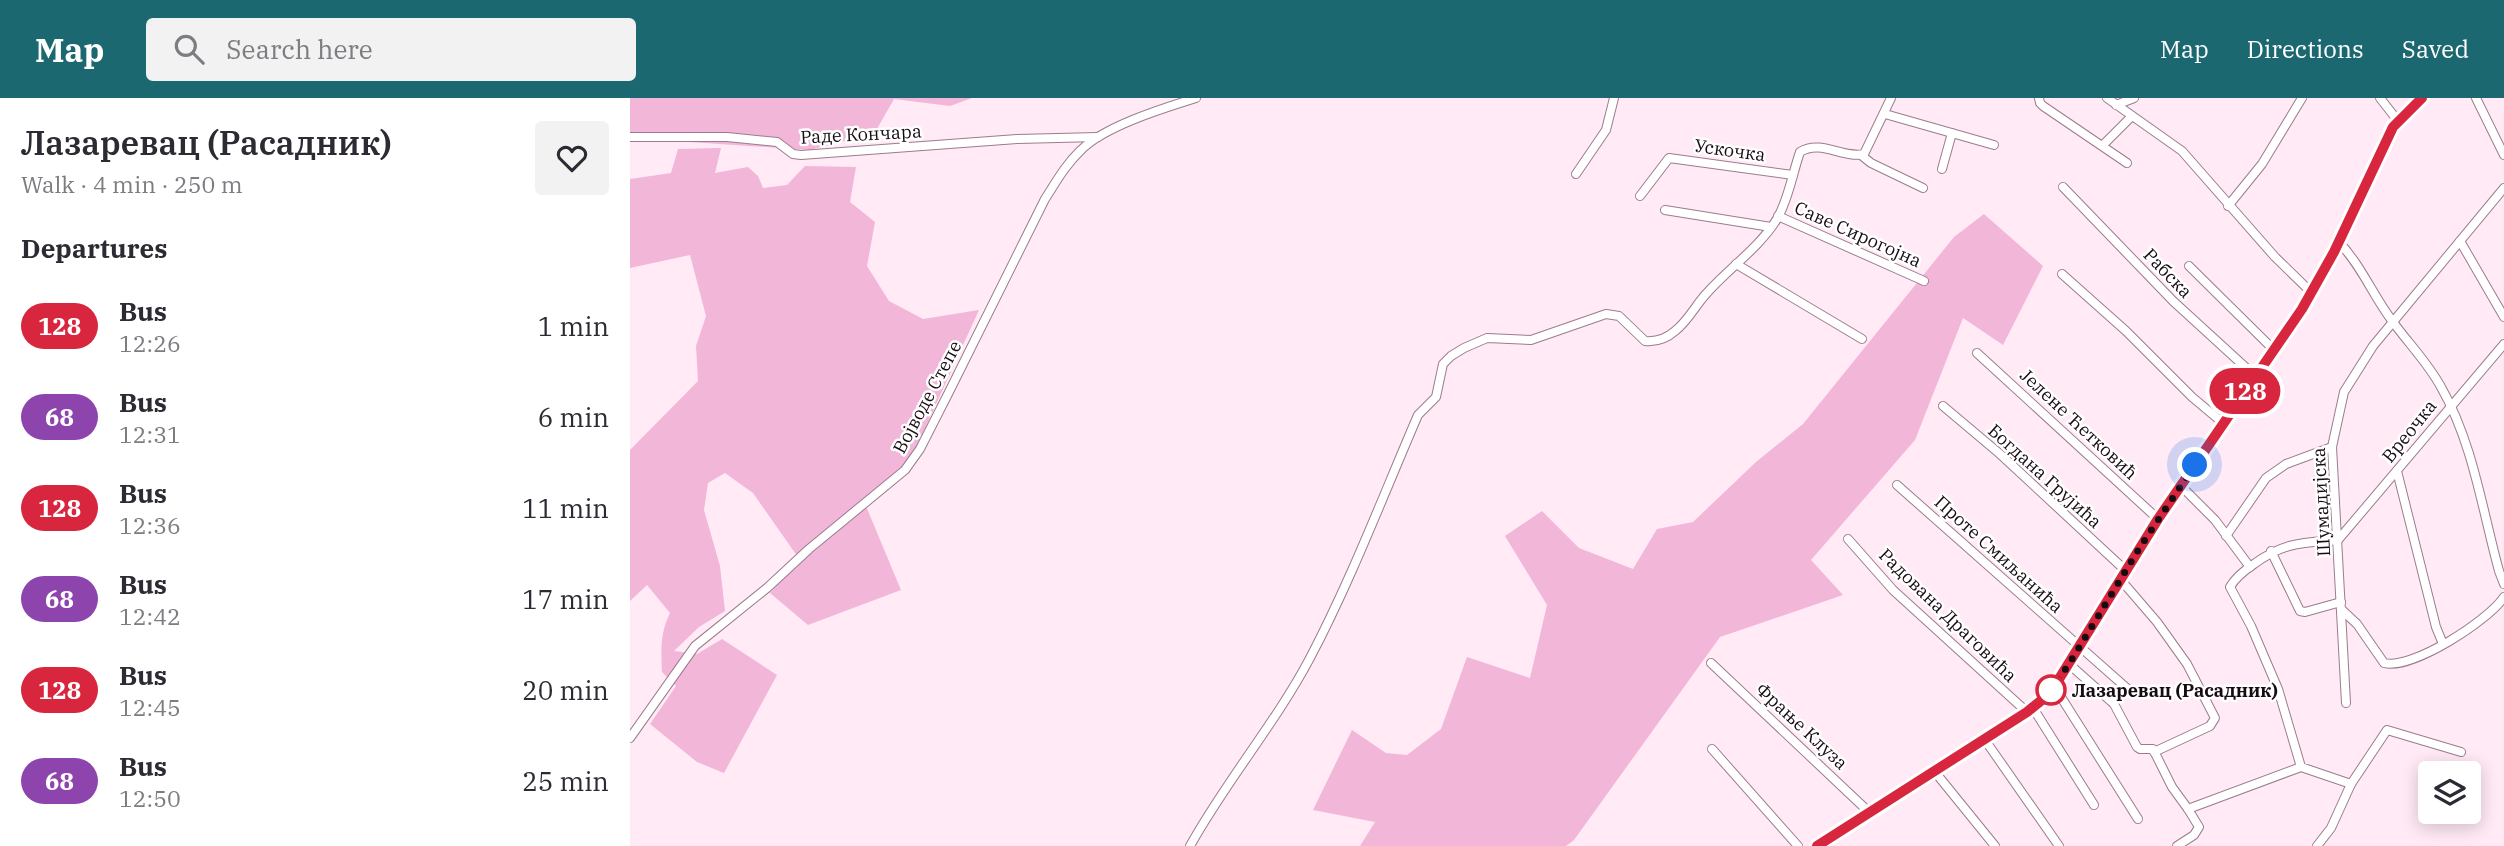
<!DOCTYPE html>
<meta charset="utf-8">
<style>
:root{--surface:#fff;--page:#f2f2f3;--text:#2b2b33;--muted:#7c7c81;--accent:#1c6871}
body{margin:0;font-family:"IBM Plex Serif",serif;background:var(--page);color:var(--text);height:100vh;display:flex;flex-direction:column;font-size:26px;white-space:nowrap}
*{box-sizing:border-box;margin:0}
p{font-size:23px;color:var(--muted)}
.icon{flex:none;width:38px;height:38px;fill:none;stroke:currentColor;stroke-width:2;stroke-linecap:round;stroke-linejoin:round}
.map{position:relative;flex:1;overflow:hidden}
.sheet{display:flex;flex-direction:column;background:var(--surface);width:630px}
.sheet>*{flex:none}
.badge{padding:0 14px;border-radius:23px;font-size:24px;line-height:46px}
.fabs{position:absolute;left:1788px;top:663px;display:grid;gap:14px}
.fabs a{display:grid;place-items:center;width:63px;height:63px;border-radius:7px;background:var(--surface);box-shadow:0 4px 18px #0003;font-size:35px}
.you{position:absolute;width:35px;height:35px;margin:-18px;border:5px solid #fff;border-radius:50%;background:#1a73e8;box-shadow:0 0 0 10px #1a73e833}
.map>.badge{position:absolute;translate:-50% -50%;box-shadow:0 0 0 4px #fff}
h2{padding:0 21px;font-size:26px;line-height:63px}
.round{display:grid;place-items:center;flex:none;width:74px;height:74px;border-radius:7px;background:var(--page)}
.head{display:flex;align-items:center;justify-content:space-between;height:119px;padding:0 21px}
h1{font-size:33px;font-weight:600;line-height:52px}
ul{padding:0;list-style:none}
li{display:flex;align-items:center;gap:21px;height:91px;padding:0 21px}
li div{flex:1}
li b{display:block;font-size:26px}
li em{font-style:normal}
li .badge{min-width:77px;font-weight:700;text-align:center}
header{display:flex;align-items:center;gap:42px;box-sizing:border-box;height:98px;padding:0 35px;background:var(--accent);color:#fff}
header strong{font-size:33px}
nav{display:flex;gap:38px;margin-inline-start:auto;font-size:24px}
.search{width:490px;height:63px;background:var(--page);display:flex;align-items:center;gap:18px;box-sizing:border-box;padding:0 24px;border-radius:7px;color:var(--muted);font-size:26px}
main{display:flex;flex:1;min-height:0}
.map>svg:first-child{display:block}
.green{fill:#f2b6d9}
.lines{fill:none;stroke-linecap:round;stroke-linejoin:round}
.minor-casing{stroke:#9b7c8e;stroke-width:10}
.tertiary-casing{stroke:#9b7c8e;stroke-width:11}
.minor{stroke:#fff;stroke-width:8}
.tertiary{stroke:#fff;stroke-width:10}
.line-casing{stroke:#fff;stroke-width:16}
.line{stroke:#d7263d;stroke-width:10}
.walk{stroke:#170c12;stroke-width:7;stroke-dasharray:0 12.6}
.stop-dot{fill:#fff;stroke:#d7263d;stroke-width:3.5}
.labels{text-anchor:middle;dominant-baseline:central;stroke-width:5;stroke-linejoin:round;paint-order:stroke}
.street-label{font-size:18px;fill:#170c12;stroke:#fff}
.stop-label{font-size:18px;font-weight:bold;fill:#170c12;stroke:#fff;text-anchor:start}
</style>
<header>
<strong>Map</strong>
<div class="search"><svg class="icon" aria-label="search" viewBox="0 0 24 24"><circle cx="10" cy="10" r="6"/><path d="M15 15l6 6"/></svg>Search here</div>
<nav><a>Map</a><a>Directions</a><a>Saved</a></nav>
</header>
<main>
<section class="sheet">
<div class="head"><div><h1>Лазаревац (Расадник)</h1><p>Walk · 4 min · 250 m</p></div><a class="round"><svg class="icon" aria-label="heart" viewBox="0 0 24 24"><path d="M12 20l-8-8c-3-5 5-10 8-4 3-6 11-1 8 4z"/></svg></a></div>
<h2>Departures</h2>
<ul>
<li><span class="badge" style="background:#d7263d;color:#fff">128</span><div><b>Bus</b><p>12:26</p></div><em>1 min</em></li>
<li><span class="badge" style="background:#8e44ad;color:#fff">68</span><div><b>Bus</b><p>12:31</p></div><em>6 min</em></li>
<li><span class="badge" style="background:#d7263d;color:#fff">128</span><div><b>Bus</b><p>12:36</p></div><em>11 min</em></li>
<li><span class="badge" style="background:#8e44ad;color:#fff">68</span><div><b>Bus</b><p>12:42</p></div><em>17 min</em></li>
<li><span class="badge" style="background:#d7263d;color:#fff">128</span><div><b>Bus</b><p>12:45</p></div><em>20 min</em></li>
<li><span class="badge" style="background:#8e44ad;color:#fff">68</span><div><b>Bus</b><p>12:50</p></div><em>25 min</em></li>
</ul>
</section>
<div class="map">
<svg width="1874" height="748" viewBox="0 0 1874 748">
<rect width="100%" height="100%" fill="#ffeaf5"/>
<g class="green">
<path d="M0 0H342L320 8 264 1 244 36 179 52 0 40Z"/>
<path d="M91 50 85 75 118 69 128 78 133 90 157 87 175 68 226 69 220 104 245 124 237 168 259 203 293 221 349 212 276 372 233 401 271 492 178 527 140 495 170 462 123 395 95 375 78 385 74 412 90 468 95 513 69 529 44 553 67 556 92 541 147 577 94 675 67 664 20 626 46 588 32 574C31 552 30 535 40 515L17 487 0 503V352L68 283 66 248 76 218 60 157 0 170V81L41 75 48 51Z"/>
<path d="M1354 116 1413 168 1373 247 1333 220 1285 342 1181 462 1213 497 1090 539 944 742 936 748H730L745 724 683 712 722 632 756 655 777 657 811 631 837 559 900 580 917 507 875 438 912 413 949 450 1003 471 1027 431 1063 424 1126 364 1173 326 1324 139Z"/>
</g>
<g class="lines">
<g class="minor-casing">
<g id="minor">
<path d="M1409 0 1410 5 1413 8 1497 65"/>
<path d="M1477 0 1552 53 1645 159 1682 195"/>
<path d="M1750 0 1768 23"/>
<path d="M1846 0 1874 57"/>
<path d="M1486 7 1504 0"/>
<path d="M1255 16 1364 47"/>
<path d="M0 39H97L147 44 163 56 171 57 387 41 468 39"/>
<path d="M1473 47 1502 18"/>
<path d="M1231 57 1241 65 1293 90"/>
<path d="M1312 71 1322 35"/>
<path d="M946 76 976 32 984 0"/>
<path d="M1433 89 1543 203 1625 278"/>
<path d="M1010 98 1039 60 1163 77"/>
<path d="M1598 108 1632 66 1672 0"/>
<path d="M1035 112 1141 129"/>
<path d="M1148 118 1294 183"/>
<path d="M1830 143 1874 219"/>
<path d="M1709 144C1733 170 1743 198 1763 224 1779 246 1798 265 1811 289 1843 345 1852 411 1869 473L1874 486"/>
<path d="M1106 166 1232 241"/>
<path d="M1559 168 1644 252"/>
<path d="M1432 176 1496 233 1562 299 1593 325"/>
<path d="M1347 255 1528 421"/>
<path d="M1313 308 1370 356 1495 472"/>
<path d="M1767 373 1806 529 1813 546"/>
<path d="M1267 387 1500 593"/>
<path d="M1551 388 1585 422 1620 469"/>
<path d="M1596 438 1636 380 1656 366 1702 349"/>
<path d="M1218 441 1263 492 1397 614"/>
<path d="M1641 453 1670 513 1675 514 1711 504"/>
<path d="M1490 481 1527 524 1557 566 1585 620 1580 628 1524 654"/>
<path d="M1712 512 1727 526 1754 565C1782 572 1858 523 1874 499"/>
<path d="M1081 565 1240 715"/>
<path d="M1439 566 1484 606 1507 649 1510 651H1523L1542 689 1558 711"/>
<path d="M1424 588 1508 721"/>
<path d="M1716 605 1702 349 1714 294 1743 248 1874 90"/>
<path d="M1403 610 1464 707"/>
<path d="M0 640 65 548 137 490 179 451 275 372 290 351 319 294 415 101C426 84 436 66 451 52 475 28 534 10 566 0"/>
<path d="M1355 642 1429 748"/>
<path d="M1082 651 1168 748"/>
<path d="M1831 654 1757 632 1721 686 1671 669 1648 591 1621 528 1600 489C1605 480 1615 472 1624 466 1654 444 1672 445 1708 442L1874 246"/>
<path d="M1305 674 1365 748"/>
<path d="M560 748C596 683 645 626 680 560 721 482 753 398 788 317L806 299 813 266 821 258 834 250 857 240 901 242 976 216 989 218 1015 243C1026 244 1036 241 1045 233 1058 223 1065 208 1076 196 1099 170 1129 150 1147 121 1159 100 1162 77 1170 54 1191 41 1213 61 1234 56L1261 0"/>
<path d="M1547 748 1564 737 1569 729 1558 711 1671 669"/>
<path d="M1687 748 1701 730 1721 686"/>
</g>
</g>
<g class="tertiary-casing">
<path id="tertiary" d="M1187 748 1397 614 1413 601 1429 581 1528 421 1672 211 1704 154 1763 29 1792 0"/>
</g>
<use href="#minor" class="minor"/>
<use href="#tertiary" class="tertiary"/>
</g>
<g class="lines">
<g class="line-casing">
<path id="line" d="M1187 748 1397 614 1413 601 1429 581 1528 421 1672 211 1704 154 1763 29 1792 0"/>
</g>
<use href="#line" class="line"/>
<path class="walk" d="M1421 592 1439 566 1512 446 1565 367"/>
</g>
<circle class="stop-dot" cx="1421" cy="592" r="14"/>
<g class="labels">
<g class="street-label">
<text transform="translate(231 36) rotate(-3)">Раде Кончара</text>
<text transform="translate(1100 52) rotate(8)">Ускочка</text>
<text transform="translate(1228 136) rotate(24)">Саве Сирогојна</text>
<text transform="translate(1538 175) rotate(46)">Рабска</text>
<text transform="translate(297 299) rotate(-62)">Војводе Степе</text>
<text transform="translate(1449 326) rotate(43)">Јелене Ћетковић</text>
<text transform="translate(1779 333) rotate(-51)">Вреочка</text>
<text transform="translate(1415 378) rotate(42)">Богдана Грујића</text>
<text transform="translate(1691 404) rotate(-93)">Шумадијска</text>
<text transform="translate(1369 456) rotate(42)">Проте Смиљанића</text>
<text transform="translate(1318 517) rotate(44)">Радована Драговића</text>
<text transform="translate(1172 628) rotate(43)">Фрање Клуза</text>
</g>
<g class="stop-label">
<text x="1442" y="592">Лазаревац (Расадник)</text>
</g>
</g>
</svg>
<div class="fabs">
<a><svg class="icon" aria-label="layers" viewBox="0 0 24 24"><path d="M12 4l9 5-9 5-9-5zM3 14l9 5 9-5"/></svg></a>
</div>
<div class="you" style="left:1565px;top:367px"></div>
<b class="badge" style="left:1615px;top:293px;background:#d7263d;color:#fff">128</b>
</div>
</main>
